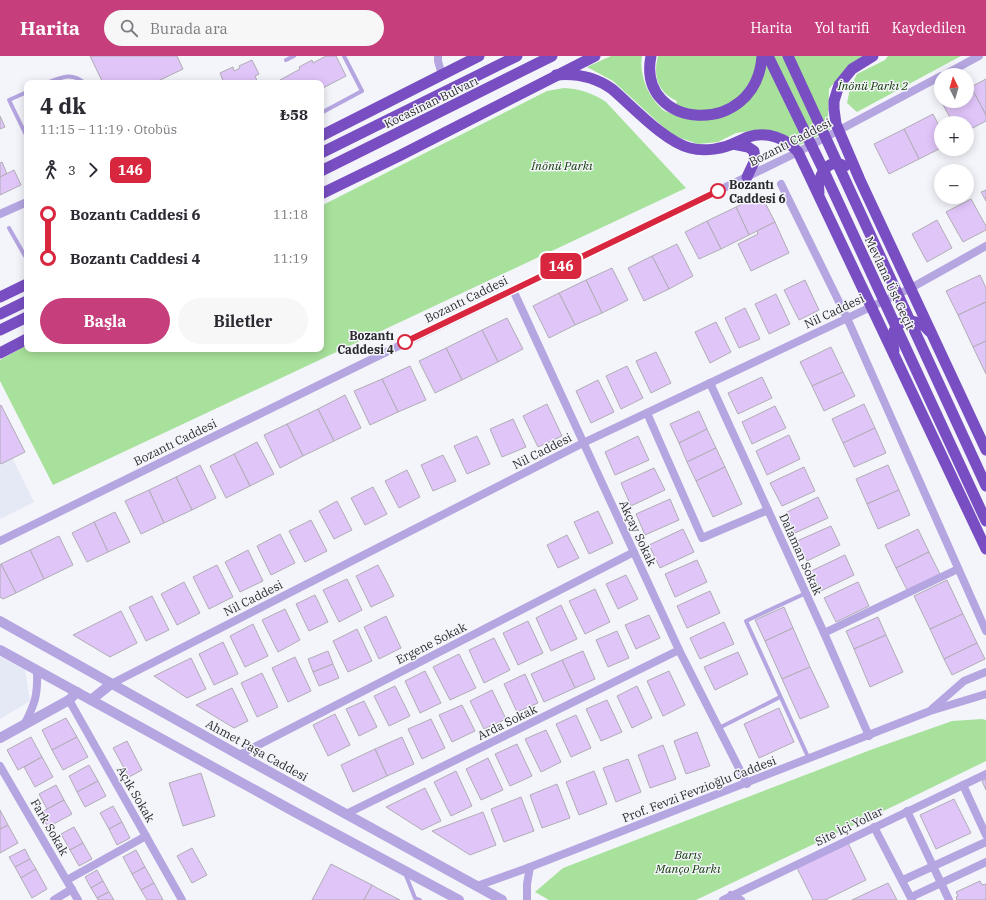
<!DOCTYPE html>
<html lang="tr">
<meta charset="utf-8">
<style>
:root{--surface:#fff;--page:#f7f7f7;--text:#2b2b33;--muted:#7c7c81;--accent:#c63e7b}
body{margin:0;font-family:"IBM Plex Serif",serif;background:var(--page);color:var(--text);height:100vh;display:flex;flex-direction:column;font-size:15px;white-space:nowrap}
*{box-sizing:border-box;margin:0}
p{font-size:13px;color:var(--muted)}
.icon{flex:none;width:22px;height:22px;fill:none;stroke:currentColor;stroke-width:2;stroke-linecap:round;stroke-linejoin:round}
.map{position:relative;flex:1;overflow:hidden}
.drawer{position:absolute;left:24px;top:24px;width:300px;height:272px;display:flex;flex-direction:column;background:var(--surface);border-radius:8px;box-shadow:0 2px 10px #0003}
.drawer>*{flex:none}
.badge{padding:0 8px;border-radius:6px;font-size:14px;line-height:26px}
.needle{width:26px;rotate:355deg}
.tools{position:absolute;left:934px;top:12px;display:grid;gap:8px}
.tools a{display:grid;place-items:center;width:40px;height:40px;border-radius:50%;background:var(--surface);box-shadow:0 2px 10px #0003;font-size:20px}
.map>.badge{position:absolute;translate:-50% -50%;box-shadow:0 0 0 2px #fff}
.legs{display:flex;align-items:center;gap:6px;height:44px;padding:0 16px;font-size:13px}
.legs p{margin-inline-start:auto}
.summary{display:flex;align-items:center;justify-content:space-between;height:68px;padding:0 16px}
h1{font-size:22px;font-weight:700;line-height:30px}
.primary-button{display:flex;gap:8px;margin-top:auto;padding:8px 16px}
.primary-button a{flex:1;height:46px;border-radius:24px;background:var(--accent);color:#fff;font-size:16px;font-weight:700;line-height:46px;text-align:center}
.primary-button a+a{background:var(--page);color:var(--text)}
ul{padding:0 16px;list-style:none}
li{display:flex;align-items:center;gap:14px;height:44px;font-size:15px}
li i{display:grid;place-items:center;width:6px;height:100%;margin:0 5px;background:currentColor}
li i::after{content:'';width:10px;height:10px;margin:-5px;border:3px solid;border-radius:50%;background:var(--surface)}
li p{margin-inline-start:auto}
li:first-child i{background:linear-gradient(#0000 50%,currentColor 0)}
li:last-child i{background:linear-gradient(currentColor 50%,#0000 0)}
header{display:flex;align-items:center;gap:24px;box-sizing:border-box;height:56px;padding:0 20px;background:var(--accent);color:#fff}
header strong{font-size:19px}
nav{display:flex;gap:22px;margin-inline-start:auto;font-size:14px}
.search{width:280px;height:36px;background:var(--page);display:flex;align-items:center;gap:10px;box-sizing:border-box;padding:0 14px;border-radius:22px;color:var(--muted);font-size:15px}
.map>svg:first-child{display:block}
.built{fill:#e5e8f5}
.green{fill:#a8e19b}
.building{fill:#e0c5f9;stroke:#b0adb3}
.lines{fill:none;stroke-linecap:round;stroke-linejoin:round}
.service{stroke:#b5a5e0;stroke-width:4}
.minor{stroke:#b5a5e0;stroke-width:8}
.tertiary{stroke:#b5a5e0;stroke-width:10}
.trunk{stroke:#784ec2;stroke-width:11}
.trunk-bridge{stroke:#784ec2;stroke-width:11}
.line-1-casing{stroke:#fff;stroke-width:9}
.line-1{stroke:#d7263d;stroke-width:6}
.stop-1-dot{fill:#fff;stroke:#d7263d;stroke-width:2}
.labels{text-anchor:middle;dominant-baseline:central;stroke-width:3;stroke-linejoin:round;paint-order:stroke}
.park-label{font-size:12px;font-style:italic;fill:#0c3700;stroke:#f4f5fb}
.street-label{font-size:12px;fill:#2b2b2e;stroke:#f4f5fb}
.stop-label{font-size:12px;font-weight:bold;fill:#2b2b2e;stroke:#f4f5fb;text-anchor:start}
</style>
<header>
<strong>Harita</strong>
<div class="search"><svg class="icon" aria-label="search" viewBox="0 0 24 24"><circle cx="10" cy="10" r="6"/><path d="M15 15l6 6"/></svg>Burada ara</div>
<nav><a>Harita</a><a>Yol tarifi</a><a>Kaydedilen</a></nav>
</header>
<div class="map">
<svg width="986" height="844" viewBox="0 0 986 844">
<rect width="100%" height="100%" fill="#f4f5fb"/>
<g class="built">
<path d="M0 377 34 446 0 463Z"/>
<path d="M0 601 25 613 30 645 0 663Z"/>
</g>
<g class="green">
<path d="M611 0H642C639 18 647 39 661 52 663 55 668 56 672 58L677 45C657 36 653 20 658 0H863L848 10 829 33 828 62 830 74 800 89 780 77 757 74 736 77 718 86 698 88 672 79 613 25 587 11Z"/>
<path d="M888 0H961L857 56 847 47 850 32 857 18 885 4Z"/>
<path d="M564 32C580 33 593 37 606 46L686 132 53 429 0 325V304L27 289V293H321V150L547 35Z"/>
<path d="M982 663 986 664V705L898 748 696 844H549L535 836 563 812 873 693 952 665Z"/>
</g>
<g class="building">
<path d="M90 0H177L183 13 154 27H103Z"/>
<path d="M326 0H336L346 20 321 33V27H281L280 24 300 13 299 11 312 4 313 7Z"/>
<path d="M252 4 259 18 255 20 258 27H224L220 17 233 11 234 15 240 12 239 10Z"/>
<path d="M986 23V59L971 31Z"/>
<path d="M971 31 986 59V65L967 75V67H953L942 47 945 45H967V33Z"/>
<path d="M933 58 941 74V92L919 103 904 73Z"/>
<path d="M0 60 5 71 0 73Z"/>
<path d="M904 73 919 103 889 118 874 88Z"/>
<path d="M2 106 7 118 0 121V107Z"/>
<path d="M14 114 21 129 0 139V121Z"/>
<path d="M986 134V145L981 136Z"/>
<path d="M761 139 775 166 749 179 736 151Z"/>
<path d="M971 143 986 170V174L963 186 946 156Z"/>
<path d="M736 151 749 179 721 193 707 165Z"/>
<path d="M937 164 952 192 927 206 912 178Z"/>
<path d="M707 165 721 193 699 203 685 176Z"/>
<path d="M775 166 789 197 751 215 738 188 758 178 757 175Z"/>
<path d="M677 188 693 220 669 233 652 200Z"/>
<path d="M652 200 669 233 644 245 628 212Z"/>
<path d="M612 212 628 244 602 257 586 224Z"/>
<path d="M980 219 986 232V246L958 259 946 235Z"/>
<path d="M586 224 602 257 575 269 559 237Z"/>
<path d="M805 224 819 254 799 264 784 234Z"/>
<path d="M559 237 575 269 549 282 533 250Z"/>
<path d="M776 238 790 268 769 278 755 248Z"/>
<path d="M986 246V285L973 291 958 259Z"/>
<path d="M745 252 760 283 739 292 725 262Z"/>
<path d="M507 262 523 293 498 306 482 274Z"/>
<path d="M716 266 731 296 710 307 695 276Z"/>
<path d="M482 274 498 306 462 324 446 292Z"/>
<path d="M986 285V318L973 291Z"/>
<path d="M831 291 843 316 812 330 800 306Z"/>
<path d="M446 292 462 324 435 337 419 305Z"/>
<path d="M656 296 671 327 651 337 636 305Z"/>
<path d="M410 310 426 344 398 356 382 323Z"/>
<path d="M627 310 643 342 621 353 606 320Z"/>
<path d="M843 316 855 340 824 355 812 330Z"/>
<path d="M762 321 772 342 738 358 728 337Z"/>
<path d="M382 323 398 356 370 369 354 335Z"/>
<path d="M598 324 614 356 591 367 576 335Z"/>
<path d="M345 339 361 372 334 385 318 353Z"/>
<path d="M547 348 562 380 538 391 523 360Z"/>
<path d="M864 348 875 372 843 387 832 363Z"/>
<path d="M1 349 25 396 1 408 0 406V350Z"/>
<path d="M775 350 786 372 752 388 742 366Z"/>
<path d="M318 353 334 385 303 400 287 368Z"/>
<path d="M699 355 707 373 679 387 670 368Z"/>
<path d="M513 363 526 391 502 401 490 373Z"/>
<path d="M287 368 303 400 280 412 264 379Z"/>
<path d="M875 372 886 397 854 411 843 387Z"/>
<path d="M707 373 716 392 687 406 679 387Z"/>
<path d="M789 379 800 403 767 419 756 395Z"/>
<path d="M477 380 490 408 467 418 454 390Z"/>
<path d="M638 380 649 404 615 419 605 396Z"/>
<path d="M257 386 274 418 250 430 234 398Z"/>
<path d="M716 392 725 411 696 425 687 406Z"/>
<path d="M234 398 250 430 226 442 210 410Z"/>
<path d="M443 399 456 425 433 435 421 409Z"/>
<path d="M200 409 216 442 192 454 176 421Z"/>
<path d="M888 409 899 434 867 448 856 423Z"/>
<path d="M725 411 742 448 713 461 696 425Z"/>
<path d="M804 411 815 435 782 450 770 427Z"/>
<path d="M654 412 665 434 631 450 621 427Z"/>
<path d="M407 414 420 441 399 452 385 425Z"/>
<path d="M176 421 192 454 164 467 149 434Z"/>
<path d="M373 431 387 458 365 469 351 442Z"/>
<path d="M149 434 164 467 141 478 125 445Z"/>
<path d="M899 434 910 459 878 473 867 448Z"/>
<path d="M818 441 828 462 795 477 785 457Z"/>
<path d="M670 443 679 464 645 479 636 458Z"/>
<path d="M337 445 352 474 334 483 319 455Z"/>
<path d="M598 455 613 487 589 498 574 466Z"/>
<path d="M115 456 130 486 108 496 94 466Z"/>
<path d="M311 464 327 495 305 506 289 475Z"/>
<path d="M94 466 108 496 87 506 72 477Z"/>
<path d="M831 470 840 489 807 505 797 485Z"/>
<path d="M683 473 694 496 660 512 649 489Z"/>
<path d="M918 473 929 496 896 512 885 489Z"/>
<path d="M280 478 295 507 271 519 257 490Z"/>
<path d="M567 479 579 502 558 512 547 489Z"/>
<path d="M59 480 73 509 44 523 30 494Z"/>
<path d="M30 494 44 523 16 537 1 508Z"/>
<path d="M248 494 263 525 240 536 225 506Z"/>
<path d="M929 496 940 518 907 534 896 512Z"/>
<path d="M845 499 854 519 821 535 811 515Z"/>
<path d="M697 504 707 526 675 541 665 518Z"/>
<path d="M1 508 16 537 3 543 0 541V509Z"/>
<path d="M217 509 233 541 209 553 193 521Z"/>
<path d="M378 509 394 540 371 551 356 520Z"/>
<path d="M626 519 638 543 618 553 606 528Z"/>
<path d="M347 523 362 554 339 566 323 534Z"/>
<path d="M947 524 963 558 930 573 914 540Z"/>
<path d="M184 526 200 557 177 569 161 538Z"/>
<path d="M858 526 869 550 836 566 824 542Z"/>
<path d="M595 533 610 566 585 578 569 545Z"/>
<path d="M710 535 720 557 687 572 677 550Z"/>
<path d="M315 539 328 566 309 575 296 548Z"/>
<path d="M152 540 169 574 146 585 129 551Z"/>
<path d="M561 549 577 583 551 595 536 562Z"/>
<path d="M784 551 793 572 765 585 755 564Z"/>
<path d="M285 553 300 584 278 596 262 564Z"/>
<path d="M121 555 137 587 110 601 73 579Z"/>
<path d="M963 558 977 587 944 603 930 573Z"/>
<path d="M649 559 660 582 636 593 625 569Z"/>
<path d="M386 560 401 592 379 603 364 571Z"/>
<path d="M878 561 886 579 854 593 846 575Z"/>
<path d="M528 565 543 597 518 609 503 577Z"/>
<path d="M724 566 734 588 700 603 690 582Z"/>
<path d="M253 568 268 600 245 611 230 580Z"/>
<path d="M793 572 810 611 782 623 765 585Z"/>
<path d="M357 573 372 605 348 616 333 585Z"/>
<path d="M617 575 629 602 608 611 596 584Z"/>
<path d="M886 579 903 616 870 631 854 593Z"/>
<path d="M494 582 510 614 484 627 469 594Z"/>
<path d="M223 586 238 618 214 629 199 598Z"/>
<path d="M977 587 985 603 952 619 944 603Z"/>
<path d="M328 595 333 608 313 616 308 603Z"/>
<path d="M583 595 595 623 575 632 562 604Z"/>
<path d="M738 596 748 618 715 634 704 611Z"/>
<path d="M459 598 476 632 450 644 433 611Z"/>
<path d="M295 601 311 635 288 646 272 612Z"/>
<path d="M191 602 206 633 187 642 154 620Z"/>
<path d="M562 604 575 632 544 646 531 618Z"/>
<path d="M333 608 339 622 319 630 313 616Z"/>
<path d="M810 611 829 651 800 663 782 623Z"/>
<path d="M425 615 441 647 420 657 405 625Z"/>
<path d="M669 615 685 649 663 660 647 625Z"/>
<path d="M262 617 278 651 257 661 241 627Z"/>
<path d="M525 618 538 647 517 656 504 628Z"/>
<path d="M395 630 410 660 389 670 374 640Z"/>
<path d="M637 630 652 662 632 672 617 640Z"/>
<path d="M232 632 248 665 234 672 196 649Z"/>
<path d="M492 634 506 663 484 673 470 645Z"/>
<path d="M607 644 622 676 601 685 586 653Z"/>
<path d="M364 645 377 671 359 680 346 653Z"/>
<path d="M462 649 475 675 452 686 439 659Z"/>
<path d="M779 652 794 686 759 702 744 668Z"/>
<path d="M335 658 350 689 328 700 313 669Z"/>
<path d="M576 659 591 692 571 701 556 668Z"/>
<path d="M66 662 77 681 52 694 42 674Z"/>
<path d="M431 663 445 692 422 703 408 673Z"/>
<path d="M546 674 561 706 541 716 525 683Z"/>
<path d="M697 676 710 710 686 718 674 685Z"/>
<path d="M31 681 42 701 18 714 7 694Z"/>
<path d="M77 681 88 701 63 714 52 694Z"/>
<path d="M402 681 414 708 387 720 375 693Z"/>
<path d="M127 685 142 714 129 721 113 692Z"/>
<path d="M517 688 532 720 510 730 495 698Z"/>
<path d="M663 689 676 723 650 732 638 699Z"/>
<path d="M375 693 387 720 353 736 341 709Z"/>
<path d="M42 701 53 721 35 731 24 711Z"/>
<path d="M488 702 503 734 481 744 466 713Z"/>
<path d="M628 703 641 736 616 746 603 712Z"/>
<path d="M89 709 98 725 77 736 69 720Z"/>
<path d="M456 715 472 750 451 760 434 726Z"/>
<path d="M594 715 607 748 579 759 566 726Z"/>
<path d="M201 717 215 760 183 770 169 727Z"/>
<path d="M986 723V734L982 725Z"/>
<path d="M98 725 106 740 85 751 77 736Z"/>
<path d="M557 728 570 762 542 772 530 739Z"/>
<path d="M56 729 64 744 47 753 39 738Z"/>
<path d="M425 732 441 765 422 774 386 751Z"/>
<path d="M521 741 534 775 504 786 491 753Z"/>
<path d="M954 743 971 777 936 793 920 759Z"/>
<path d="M64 744 72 758 48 771 40 757Z"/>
<path d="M113 750 122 766 109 773 100 757Z"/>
<path d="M0 754 8 769 0 773Z"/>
<path d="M483 756 496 789 470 799 432 775Z"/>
<path d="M122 766 130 782 117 789 109 773Z"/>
<path d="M8 769 18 787 0 797V773Z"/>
<path d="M74 771 83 787 70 794 61 778Z"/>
<path d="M83 787 92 803 79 810 70 794Z"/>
<path d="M848 787 866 824 825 844H813L797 812Z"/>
<path d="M192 792 207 819 192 827 177 800Z"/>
<path d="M25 793 30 803 15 811 9 801Z"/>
<path d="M136 794 145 811 132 818 123 801Z"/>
<path d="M30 803 36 813 21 822 15 811Z"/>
<path d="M331 808 372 829 364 844H312Z"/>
<path d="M145 811 154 827 141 834 132 818Z"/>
<path d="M36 813 47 833 32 842 21 822Z"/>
<path d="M97 814 103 825 91 832 85 821Z"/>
<path d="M103 825 109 836 97 842 91 832Z"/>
<path d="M980 825 982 829 986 828V844H957L956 841 958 840 956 836Z"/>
<path d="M154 827 163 844H147L141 834Z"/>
<path d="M888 827 897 844H852Z"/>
<path d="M372 829 377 832 400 844H364Z"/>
<path d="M109 836 114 844H98L97 842Z"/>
</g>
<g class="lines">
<g class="service">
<path d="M286 4 294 0"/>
<path d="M47 27C62 21 71 16 85 27"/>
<path d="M27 36 9 44 27 81"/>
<path d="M321 57 362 35 344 0"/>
<path d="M9 172 25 200H27"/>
<path d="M806 537 746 565 809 703"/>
<path d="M719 672 780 641"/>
<path d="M405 817 415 842 420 844"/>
</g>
<g class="minor">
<path d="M438 0V5L442 19"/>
<path d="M944 19 979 0"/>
<path d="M781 128 847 262 986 575"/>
<path d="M0 158 27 146"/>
<path d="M513 234 679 594 747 728"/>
<path d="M710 327 824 577 869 680"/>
<path d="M647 357 702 482 768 454"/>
<path d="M0 485 513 234 798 96 941 20"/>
<path d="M824 577 958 513"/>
<path d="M111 628 583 387 911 232 986 190"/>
<path d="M69 644 182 844"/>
<path d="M932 653 964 625 986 616"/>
<path d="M24 669C35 648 38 639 37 615"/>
<path d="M239 699 634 496"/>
<path d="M0 710 78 844"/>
<path d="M963 729 986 779"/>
<path d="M907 755 949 844"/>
<path d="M346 758 679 594"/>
<path d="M874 771 912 844"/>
<path d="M67 824 146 780"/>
<path d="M903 824 986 786"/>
<path d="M477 830 530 811 930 655 986 638"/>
<path d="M731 839 741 844"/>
<path d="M911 841 986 806"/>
<path d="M54 844 72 833"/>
<path d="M527 844V828L530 811"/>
<path d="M723 844 986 718"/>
</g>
<g class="tertiary">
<path d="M0 565 239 699 502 844"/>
<path d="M0 594 293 755 459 844"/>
<path d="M91 644 111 628"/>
<path d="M0 682 69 644 77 636"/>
</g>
<g class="trunk">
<path d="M651 0C636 74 756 84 762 0"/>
<path d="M873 0 852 13 839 29 834 45V53L836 68 860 124 986 394"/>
<path d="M556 19C577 17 595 21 612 33 632 50 665 86 690 92 705 96 723 93 737 86 741 84 745 82 748 81 767 75 786 82 798 96L986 493"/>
<path d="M321 80 479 0"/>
<path d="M733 88 748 91 754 95 755 104 747 121"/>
<path d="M321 97 517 0"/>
<path d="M321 115 552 0"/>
<path d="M819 137C817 122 826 100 845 110"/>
<path d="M321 138 399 100 595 0"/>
<path d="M0 241 27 228"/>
<path d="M0 258 27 245"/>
<path d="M0 274 27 261"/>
<path d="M894 295C893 289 892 281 894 275 901 259 920 264 929 275"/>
<path d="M0 297 27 283"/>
</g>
<g class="trunk-bridge">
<path d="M768 0 822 111 986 465"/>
<path d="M788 0 986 430"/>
</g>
</g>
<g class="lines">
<g class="line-1-casing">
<path id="line-1" d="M405 286 718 135"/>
</g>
<use href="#line-1" class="line-1"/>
</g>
<g class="stop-1-dot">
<circle cx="718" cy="135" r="7"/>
<circle cx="405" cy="286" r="7"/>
</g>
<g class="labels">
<g class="park-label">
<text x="873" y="29">İnönü Parkı 2</text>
<text x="562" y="109">İnönü Parkı</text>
<text x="688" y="798">Barış<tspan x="688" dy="14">Manço Parkı</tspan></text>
</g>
<g class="street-label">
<text transform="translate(431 46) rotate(-26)">Kocasinan Bulvarı</text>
<text transform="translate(790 86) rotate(-27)">Bozantı Caddesi</text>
<text transform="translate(890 227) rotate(65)">Mevlana Üst Geçit</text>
<text transform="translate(466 243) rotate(-26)">Bozantı Caddesi</text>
<text transform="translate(834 255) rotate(-25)">Nil Caddesi</text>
<text transform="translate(175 386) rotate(-26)">Bozantı Caddesi</text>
<text transform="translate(542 395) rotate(-27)">Nil Caddesi</text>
<text transform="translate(638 477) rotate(65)">Akçay Sokak</text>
<text transform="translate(801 498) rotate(66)">Dalaman Sokak</text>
<text transform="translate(253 542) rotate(-27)">Nil Caddesi</text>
<text transform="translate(431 587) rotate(-27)">Ergene Sokak</text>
<text transform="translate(507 666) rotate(-26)">Arda Sokak</text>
<text transform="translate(257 694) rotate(29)">Ahmet Paşa Caddesi</text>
<text transform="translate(699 733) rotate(-21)">Prof. Fevzi Fevzioğlu Caddesi</text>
<text transform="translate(136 738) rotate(60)">Açık Sokak</text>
<text transform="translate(849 770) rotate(-26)">Site İçi Yollar</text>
<text transform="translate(50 771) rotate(60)">Fark Sokak</text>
</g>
<g class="stop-label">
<text x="729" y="128">Bozantı<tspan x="729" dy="14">Caddesi 6</tspan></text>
<text x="394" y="279" text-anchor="end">Bozantı<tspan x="394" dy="14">Caddesi 4</tspan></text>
</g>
</g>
</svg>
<div class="tools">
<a><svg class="needle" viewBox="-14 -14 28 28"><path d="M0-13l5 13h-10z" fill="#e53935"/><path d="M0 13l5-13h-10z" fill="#7c7c81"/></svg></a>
<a>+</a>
<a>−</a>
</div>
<b class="badge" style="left:561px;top:210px;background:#d7263d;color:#fff">146</b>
<section class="drawer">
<div class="summary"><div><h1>4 dk</h1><p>11:15 – 11:19 · Otobüs</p></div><b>₺58</b></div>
<div class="legs"><svg class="icon" aria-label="walk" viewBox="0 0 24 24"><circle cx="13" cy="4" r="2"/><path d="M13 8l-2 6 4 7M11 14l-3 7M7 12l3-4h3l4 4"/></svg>3<svg class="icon" aria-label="forward" viewBox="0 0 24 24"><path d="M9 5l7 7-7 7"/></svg><b class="badge" style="background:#d7263d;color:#fff">146</b></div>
<ul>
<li><i style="color:#d7263d"></i><b>Bozantı Caddesi 6</b><p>11:18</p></li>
<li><i style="color:#d7263d"></i><b>Bozantı Caddesi 4</b><p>11:19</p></li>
</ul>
<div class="primary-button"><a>Başla</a><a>Biletler</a></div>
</section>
</div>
